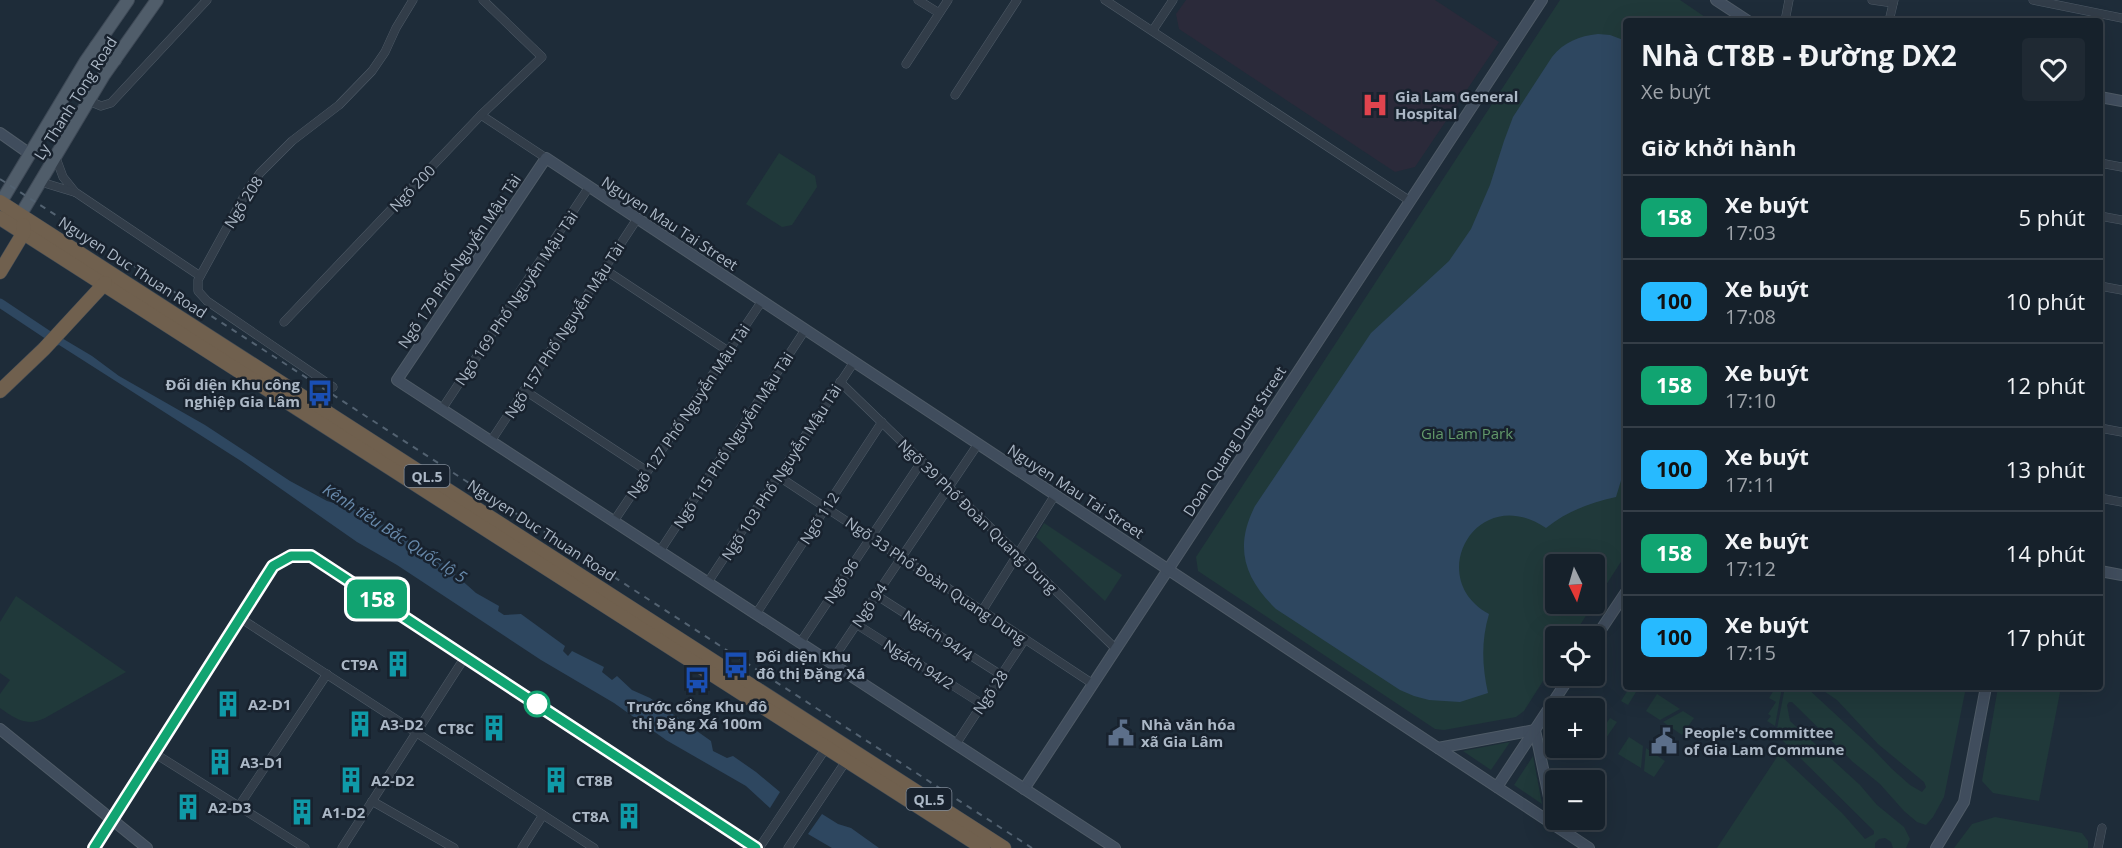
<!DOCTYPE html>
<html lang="vi">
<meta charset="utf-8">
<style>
:root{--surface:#16212b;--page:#1f2933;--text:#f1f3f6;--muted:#9ea3a9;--line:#353e47}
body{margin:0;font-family:"Open Sans",sans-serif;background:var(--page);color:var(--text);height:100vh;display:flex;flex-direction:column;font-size:22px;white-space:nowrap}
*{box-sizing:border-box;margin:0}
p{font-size:20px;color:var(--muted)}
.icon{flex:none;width:33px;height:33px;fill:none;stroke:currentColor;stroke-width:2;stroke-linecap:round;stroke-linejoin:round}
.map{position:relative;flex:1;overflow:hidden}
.drawer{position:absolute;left:1623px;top:18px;width:480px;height:672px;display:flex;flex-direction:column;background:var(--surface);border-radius:6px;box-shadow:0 6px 24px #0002,0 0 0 2px var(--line)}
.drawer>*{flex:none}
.badge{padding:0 12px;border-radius:9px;font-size:21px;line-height:39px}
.needle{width:39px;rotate:175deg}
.buttons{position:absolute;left:1545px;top:554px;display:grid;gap:12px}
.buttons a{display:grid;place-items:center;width:60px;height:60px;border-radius:6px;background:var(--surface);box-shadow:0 6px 24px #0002,0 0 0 2px var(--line);font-size:30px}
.map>.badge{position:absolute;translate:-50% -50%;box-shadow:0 0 0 3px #fff}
h2{padding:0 18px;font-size:22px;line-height:54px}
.round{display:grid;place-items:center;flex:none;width:63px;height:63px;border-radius:6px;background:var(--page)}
.summary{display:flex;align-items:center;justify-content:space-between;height:102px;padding:0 18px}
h1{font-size:28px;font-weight:700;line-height:45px}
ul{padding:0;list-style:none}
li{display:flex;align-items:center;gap:18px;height:84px;padding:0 18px;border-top:2px solid var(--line)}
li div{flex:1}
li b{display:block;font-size:22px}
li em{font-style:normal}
li .badge{min-width:66px;font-weight:700;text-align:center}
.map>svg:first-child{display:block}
.medical{fill:#2b2a3a}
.green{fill:#20393a}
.water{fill:#2e4760}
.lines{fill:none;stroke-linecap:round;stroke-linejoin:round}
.canal{stroke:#2e4760;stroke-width:9}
.street-casing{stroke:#4f5b67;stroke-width:9}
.secondary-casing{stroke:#4f5b67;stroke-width:12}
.primary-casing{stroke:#3e4956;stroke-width:14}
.highway-casing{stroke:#3d4854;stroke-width:15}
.street{stroke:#323d49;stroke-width:8}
.secondary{stroke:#404d5d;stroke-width:10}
.primary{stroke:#505d6a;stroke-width:12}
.highway{stroke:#70604e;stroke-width:14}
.rail{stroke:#536271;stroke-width:2;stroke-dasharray:6 6;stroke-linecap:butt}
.line-casing{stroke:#fff;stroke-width:14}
.line{stroke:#11a471;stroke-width:9}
.stop-dot{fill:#fff;stroke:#11a471;stroke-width:3}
.labels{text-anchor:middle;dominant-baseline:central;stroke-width:5;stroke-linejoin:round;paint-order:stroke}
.shield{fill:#18222e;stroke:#808b98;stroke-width:1.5}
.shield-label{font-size:14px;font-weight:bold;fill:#acb8c6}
.poi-label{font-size:15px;font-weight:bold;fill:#acb8c6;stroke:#18222e;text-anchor:start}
.street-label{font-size:15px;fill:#acb8c6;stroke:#18222e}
.park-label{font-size:15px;fill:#62996a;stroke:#18222e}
.water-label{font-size:16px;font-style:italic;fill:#698bad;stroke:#18222e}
</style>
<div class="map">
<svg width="2122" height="848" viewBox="0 0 2122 848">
<rect width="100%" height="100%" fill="#1e2c39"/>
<path class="medical" d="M1186 0H1435L1499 42 1415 167 1395 172 1179 29 1176 14Z"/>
<g class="green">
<path d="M1560 0H1680L1711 21H1626V554L1595 602 1594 564H1556V603H1594L1573 636H1556L1555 662 1524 711 1516 717 1444 730 1435 729 1198 571 1196 557Z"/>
<path d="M779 153 815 176 817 187 792 225 782 227 746 204Z"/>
<path d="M1044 523 1122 575 1105 601 1036 537Z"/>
<path d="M16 596 126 672 45 718C26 727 16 719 0 708V694L10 680 0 673V622Z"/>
<path d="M1630 687H1639L1628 705 1621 701Z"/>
<path d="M1776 687H1782L1775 726 1767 721 1771 716 1768 714 1776 702 1769 698Z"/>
<path d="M1785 687H1806L1873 749 1892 769 1910 785 1922 792 1926 787 1924 782 1878 744 1837 700 1818 687H1966L1944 797 1933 817 1926 825 1917 822 1904 811 1880 784 1853 762 1792 702H1789L1787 705 1790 721 1860 785 1877 805 1904 827 1910 839 1906 848H1893L1891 842 1885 838 1879 839 1875 843V848H1717L1779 754 1842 813 1865 839 1874 834V831L1776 734Z"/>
<path d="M1998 687H2061L2039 801 1993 793 1982 781Z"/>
<path d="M1657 694 1680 709 1660 720 1646 711Z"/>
<path d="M1683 711 1694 718 1682 735 1663 722Z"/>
<path d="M1610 718 1617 722 1606 738 1601 739 1599 734Z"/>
<path d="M1629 737 1643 746 1641 768 1618 754Z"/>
<path d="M1510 742 1491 770 1463 751Z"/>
<path d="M1646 748 1665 761 1654 777 1644 771Z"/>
<path d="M1533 756 1542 804 1514 785Z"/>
<path d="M1995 817 2082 833 2088 841V848H1954L1972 824Z"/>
</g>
<g class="water">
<path d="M1598 34 1610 35 1626 41V464L1616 497C1590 503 1567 511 1546 528 1477 481 1423 578 1489 614 1481 641 1482 666 1488 693L1460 702 1429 700 1414 696 1400 690 1276 609C1244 578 1234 547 1255 506L1371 333 1449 261 1471 229 1490 185 1504 141 1513 117 1552 57C1564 42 1579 36 1598 34Z"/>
<path d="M50 331 92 356 119 376 205 425 290 481 327 501 354 509 380 526 387 523 401 536 441 562 476 593 499 606 498 611 504 615 521 614 565 646 563 651 568 656 572 651 604 667 602 672 612 680 617 676 632 690 650 698 711 741 713 751 727 758 733 756 756 772 780 792 770 808 746 786 666 740 614 703 541 660 397 565 357 542 241 461 45 336Z"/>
<path d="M822 814 838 824 851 828 879 848H832L808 834Z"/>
</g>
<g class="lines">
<path class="canal" d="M0 303 57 341"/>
<g class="street-casing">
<g id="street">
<path d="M918 0 939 13"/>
<path d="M1105 0 1410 201"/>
<path d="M1872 0 1893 3"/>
<path d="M2033 0 2122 18"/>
<path d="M1785 21 1789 0"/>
<path d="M1889 21 1894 0"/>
<path d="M1153 30 1173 0"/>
<path d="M906 64 948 0"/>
<path d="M955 95 1017 0"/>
<path d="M89 101 101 106 111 103 207 0"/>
<path d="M481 115 546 158"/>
<path d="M56 158 63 177 75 192 200 276"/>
<path d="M2100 163 2122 167"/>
<path d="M41 182 74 192"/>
<path d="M2100 216 2122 220"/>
<path d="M604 269 728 351"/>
<path d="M2100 286 2122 290"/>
<path d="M284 322 481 115 542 57 483 0"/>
<path d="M840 382 1116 649"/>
<path d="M333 387 207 301 198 291V280L247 191 260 173 292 141 339 105 372 71 385 52 396 28 413 0"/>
<path d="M524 390 647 471"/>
<path d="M442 409 589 187"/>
<path d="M2100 428 2122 432"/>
<path d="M491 441 637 219"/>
<path d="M778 476 1093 684"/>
<path d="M2100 498 2122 502"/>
<path d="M614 521 762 301"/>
<path d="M660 551 805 330"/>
<path d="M708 582 854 362"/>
<path d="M876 595 1001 675"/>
<path d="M982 611 1055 495"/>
<path d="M756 614 882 422"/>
<path d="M240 618 594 848"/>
<path d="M856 624 982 704"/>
<path d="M800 643 922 461"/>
<path d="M831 662 978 444"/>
<path d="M956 744 1025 639"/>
<path d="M154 753 305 848"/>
<path d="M372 801 454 848"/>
<path d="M239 806 327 674"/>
<path d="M342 848 465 657"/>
<path d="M522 848 543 815"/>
<path d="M759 848 826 748"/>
<path d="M788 848 846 761"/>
<path d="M2098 848 2102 828"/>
</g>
</g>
<g class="secondary-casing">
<g id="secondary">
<path d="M1716 0 1748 21"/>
<path d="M2100 97 2122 101"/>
<path d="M0 133 30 154"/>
<path d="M2100 571 2122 575"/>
<path d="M1594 640 1626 592"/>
<path d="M0 729 147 848"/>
<path d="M1535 730 1555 826"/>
<path d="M1438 748 1535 730"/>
<path d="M1497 787 1571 675"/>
<path d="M1024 789 1542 0"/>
<path d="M94 848 273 566 290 556H311L756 848"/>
<path d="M1115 848 397 380 546 158 1589 848"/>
<path d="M1936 848 1964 802 1986 687"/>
</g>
</g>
<g class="primary-casing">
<g id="primary">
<path d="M96 46 115 60"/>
<path d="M1 202 85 62 128 0"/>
<path d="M21 214 104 75 157 0"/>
</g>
</g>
<g class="highway-casing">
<g id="highway">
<path d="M0 202 1004 848"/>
<path d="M0 218 983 848"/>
<path d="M0 272 24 232 23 225"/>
<path d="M0 391 44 349 105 283"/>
</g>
</g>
<use href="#street" class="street"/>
<use href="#secondary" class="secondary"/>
<use href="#primary" class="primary"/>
<use href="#highway" class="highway"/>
<path class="rail" d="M0 179 1032 848"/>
</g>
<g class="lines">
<g class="line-casing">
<path id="line" d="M94 848 273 566 291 556H311L756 848"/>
</g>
<use href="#line" class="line"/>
</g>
<defs>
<g id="hospital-bare" transform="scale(2.07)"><path d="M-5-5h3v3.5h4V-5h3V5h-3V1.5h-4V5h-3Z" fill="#e0444e" stroke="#18222e" stroke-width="2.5" paint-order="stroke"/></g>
<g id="bus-bare" transform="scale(2.07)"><path d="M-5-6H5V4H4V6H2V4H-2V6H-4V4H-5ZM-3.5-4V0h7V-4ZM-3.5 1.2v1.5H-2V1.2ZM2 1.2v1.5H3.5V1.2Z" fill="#1a4fb4" stroke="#18222e" stroke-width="2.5" paint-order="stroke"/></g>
<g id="building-bare" transform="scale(2.07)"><path d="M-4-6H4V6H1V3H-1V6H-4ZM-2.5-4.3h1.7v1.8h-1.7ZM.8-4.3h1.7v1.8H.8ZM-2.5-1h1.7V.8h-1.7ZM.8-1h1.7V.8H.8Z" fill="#0f9aa8" stroke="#18222e" stroke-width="2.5" paint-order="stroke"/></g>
<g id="civic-bare" transform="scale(2.07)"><path d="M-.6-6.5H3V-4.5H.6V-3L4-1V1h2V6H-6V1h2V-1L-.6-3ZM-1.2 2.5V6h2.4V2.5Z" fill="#5c6f8a" stroke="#18222e" stroke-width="2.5" paint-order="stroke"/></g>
</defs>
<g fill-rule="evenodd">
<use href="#hospital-bare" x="1375" y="105"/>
<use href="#bus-bare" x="320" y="393"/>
<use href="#building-bare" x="398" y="664"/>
<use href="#bus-bare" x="736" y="665"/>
<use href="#bus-bare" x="697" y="680"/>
<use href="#building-bare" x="228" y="704"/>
<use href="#building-bare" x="360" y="724"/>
<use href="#building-bare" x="494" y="728"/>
<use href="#civic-bare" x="1121" y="733"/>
<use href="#civic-bare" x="1664" y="741"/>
<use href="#building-bare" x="220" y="762"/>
<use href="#building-bare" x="351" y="780"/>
<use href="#building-bare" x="556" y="780"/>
<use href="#building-bare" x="188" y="807"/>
<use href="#building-bare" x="302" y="812"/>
<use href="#building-bare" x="629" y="816"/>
</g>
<circle class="stop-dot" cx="537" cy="704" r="12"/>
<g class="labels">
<g class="shield">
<rect x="404.5" y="465" width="45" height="22" rx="4.5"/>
<rect x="906.5" y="788" width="45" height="22" rx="4.5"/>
</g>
<g class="shield-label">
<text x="427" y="476">QL.5</text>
<text x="929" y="799">QL.5</text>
</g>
<g class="poi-label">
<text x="1395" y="96">Gia Lam General<tspan x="1395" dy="17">Hospital</tspan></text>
<text x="300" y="384" text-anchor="end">Đối diện Khu công<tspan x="300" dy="17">nghiệp Gia Lâm</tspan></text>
<text x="756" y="656">Đối diện Khu<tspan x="756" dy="17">đô thị Đặng Xá</tspan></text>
<text x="378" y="664" text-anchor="end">CT9A</text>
<text x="248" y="704">A2-D1</text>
<text x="697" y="706" text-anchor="middle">Trước cổng Khu đô<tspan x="697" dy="17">thị Đặng Xá 100m</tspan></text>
<text x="380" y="724">A3-D2</text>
<text x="1141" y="724">Nhà văn hóa<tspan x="1141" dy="17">xã Gia Lâm</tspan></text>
<text x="474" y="728" text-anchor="end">CT8C</text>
<text x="1684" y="732">People's Committee<tspan x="1684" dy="17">of Gia Lam Commune</tspan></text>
<text x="240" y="762">A3-D1</text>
<text x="371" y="780">A2-D2</text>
<text x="576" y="780">CT8B</text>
<text x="208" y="807">A2-D3</text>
<text x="322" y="812">A1-D2</text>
<text x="609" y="816" text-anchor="end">CT8A</text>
</g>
<g class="street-label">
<text transform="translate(75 98) rotate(-58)">Ly Thanh Tong Road</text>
<text transform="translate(412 188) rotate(-46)">Ngõ 200</text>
<text transform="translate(243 202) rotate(-58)">Ngõ 208</text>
<text transform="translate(670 223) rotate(33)">Nguyen Mau Tai Street</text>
<text transform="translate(459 261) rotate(-56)">Ngõ 179 Phố Nguyễn Mậu Tài</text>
<text transform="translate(133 267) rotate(33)">Nguyen Duc Thuan Road</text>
<text transform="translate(516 298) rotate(-56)">Ngõ 169 Phố Nguyễn Mậu Tài</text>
<text transform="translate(564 330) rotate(-57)">Ngõ 157 Phố Nguyễn Mậu Tài</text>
<text transform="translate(688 411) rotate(-56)">Ngõ 127 Phố Nguyễn Mậu Tài</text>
<text transform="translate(733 440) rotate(-57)">Ngõ 115 Phố Nguyễn Mậu Tài</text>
<text transform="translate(1234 441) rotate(-57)">Doan Quang Dung Street</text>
<text transform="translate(781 472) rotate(-57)">Ngõ 103 Phố Nguyễn Mậu Tài</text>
<text transform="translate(1076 491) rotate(33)">Nguyen Mau Tai Street</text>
<text transform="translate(978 516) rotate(44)">Ngõ 39 Phố Đoàn Quang Dung</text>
<text transform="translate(819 518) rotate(-57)">Ngõ 112</text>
<text transform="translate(542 530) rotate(33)">Nguyen Duc Thuan Road</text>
<text transform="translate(936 580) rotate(34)">Ngõ 33 Phố Đoàn Quang Dung</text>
<text transform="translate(841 581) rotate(-57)">Ngõ 96</text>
<text transform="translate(869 605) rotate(-56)">Ngõ 94</text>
<text transform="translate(938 635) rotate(33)">Ngách 94/4</text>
<text transform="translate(919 664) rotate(32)">Ngách 94/2</text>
<text transform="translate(990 692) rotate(-56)">Ngõ 28</text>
</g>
<g class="park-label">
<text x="1467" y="433">Gia Lam Park</text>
</g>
<g class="water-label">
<text transform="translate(395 533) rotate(33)">Kênh tiêu Bắc Quốc lộ 5</text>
</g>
</g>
</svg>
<div class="buttons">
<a><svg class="needle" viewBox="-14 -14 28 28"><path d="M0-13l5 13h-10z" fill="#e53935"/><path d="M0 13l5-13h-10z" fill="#9ea3a9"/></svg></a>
<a><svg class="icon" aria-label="locate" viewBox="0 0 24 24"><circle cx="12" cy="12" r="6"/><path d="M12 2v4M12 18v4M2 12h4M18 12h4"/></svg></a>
<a>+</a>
<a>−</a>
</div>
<b class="badge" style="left:377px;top:599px;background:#11a471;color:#fff">158</b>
<section class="drawer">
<div class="summary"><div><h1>Nhà CT8B - Đường DX2</h1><p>Xe buýt</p></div><a class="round"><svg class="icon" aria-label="heart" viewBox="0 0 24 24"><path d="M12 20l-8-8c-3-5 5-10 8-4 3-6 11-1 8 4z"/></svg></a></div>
<h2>Giờ khởi hành</h2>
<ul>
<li><span class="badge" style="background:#11a471;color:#fff">158</span><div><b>Xe buýt</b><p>17:03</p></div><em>5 phút</em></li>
<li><span class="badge" style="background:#27baff;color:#111">100</span><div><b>Xe buýt</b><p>17:08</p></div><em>10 phút</em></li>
<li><span class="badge" style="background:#11a471;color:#fff">158</span><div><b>Xe buýt</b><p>17:10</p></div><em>12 phút</em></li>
<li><span class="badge" style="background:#27baff;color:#111">100</span><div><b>Xe buýt</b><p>17:11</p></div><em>13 phút</em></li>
<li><span class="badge" style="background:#11a471;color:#fff">158</span><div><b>Xe buýt</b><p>17:12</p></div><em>14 phút</em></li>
<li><span class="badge" style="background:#27baff;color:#111">100</span><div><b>Xe buýt</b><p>17:15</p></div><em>17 phút</em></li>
</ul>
</section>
</div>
